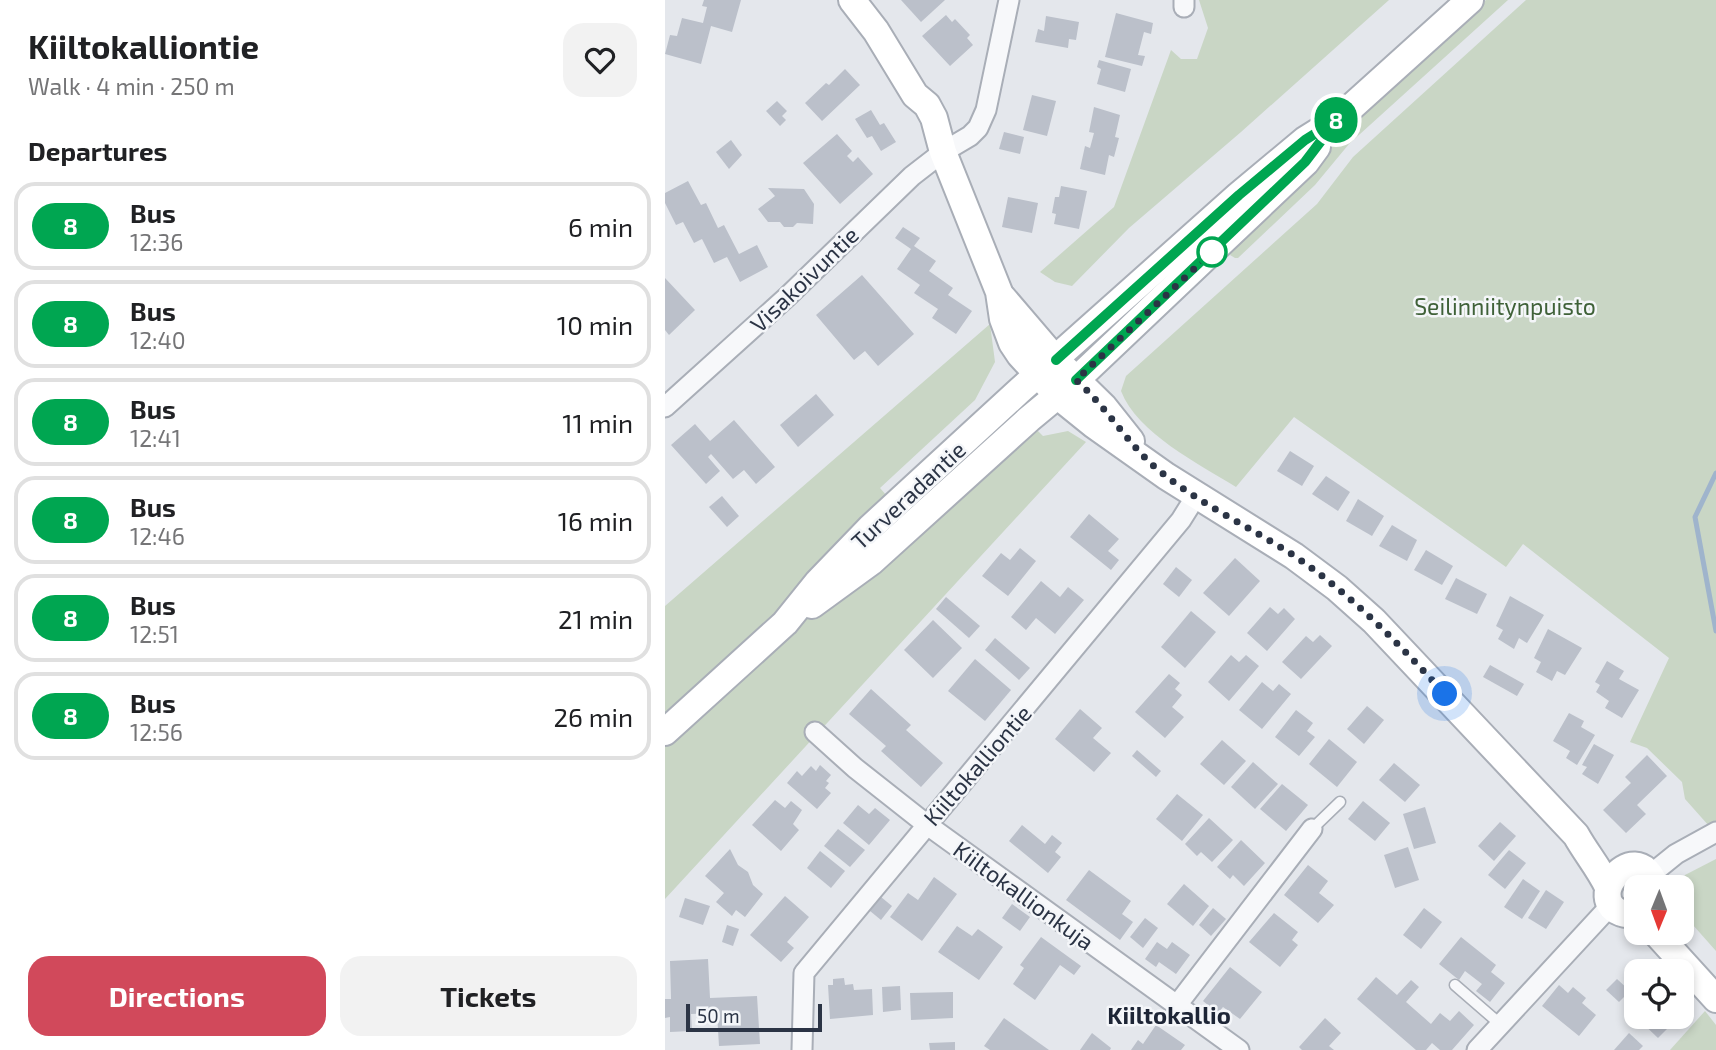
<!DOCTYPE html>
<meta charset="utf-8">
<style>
:root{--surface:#fff;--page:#f2f2f2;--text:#202124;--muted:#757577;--line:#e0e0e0;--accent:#d1495b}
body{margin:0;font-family:"Exo 2",sans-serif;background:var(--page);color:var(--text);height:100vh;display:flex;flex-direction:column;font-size:26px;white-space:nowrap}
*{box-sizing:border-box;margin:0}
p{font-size:23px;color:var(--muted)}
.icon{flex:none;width:38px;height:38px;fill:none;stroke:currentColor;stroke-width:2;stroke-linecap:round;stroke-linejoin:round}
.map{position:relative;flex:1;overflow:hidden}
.side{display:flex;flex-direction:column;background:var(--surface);width:665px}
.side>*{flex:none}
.badge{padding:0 14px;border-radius:23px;font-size:24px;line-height:46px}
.needle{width:46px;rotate:181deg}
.tools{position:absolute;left:959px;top:875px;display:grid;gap:14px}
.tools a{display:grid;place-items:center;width:70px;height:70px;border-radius:14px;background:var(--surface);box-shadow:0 4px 10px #0003;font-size:35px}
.scale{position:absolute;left:21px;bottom:18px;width:136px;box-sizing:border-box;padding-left:7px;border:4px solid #2b3445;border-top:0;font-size:19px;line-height:24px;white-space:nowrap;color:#2b3445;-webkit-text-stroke:5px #f4f6f9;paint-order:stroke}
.you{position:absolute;width:35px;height:35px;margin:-18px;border:5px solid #fff;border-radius:50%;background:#1a73e8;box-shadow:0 0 0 10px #1a73e833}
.map>.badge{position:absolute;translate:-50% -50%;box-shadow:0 0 0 4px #fff}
h2{padding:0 28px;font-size:26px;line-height:63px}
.round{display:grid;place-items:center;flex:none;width:74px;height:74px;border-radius:21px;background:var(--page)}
.overview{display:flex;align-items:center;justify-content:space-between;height:119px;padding:0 28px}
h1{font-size:33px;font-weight:700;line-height:52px}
.button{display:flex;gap:14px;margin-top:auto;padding:14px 28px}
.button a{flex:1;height:80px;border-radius:21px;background:var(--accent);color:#fff;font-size:28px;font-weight:700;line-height:80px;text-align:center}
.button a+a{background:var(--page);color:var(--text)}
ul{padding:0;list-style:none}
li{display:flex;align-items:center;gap:21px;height:88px;margin:0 14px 10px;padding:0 14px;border:4px solid var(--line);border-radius:21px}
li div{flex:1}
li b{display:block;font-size:26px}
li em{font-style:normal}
li .badge{min-width:77px;font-weight:700;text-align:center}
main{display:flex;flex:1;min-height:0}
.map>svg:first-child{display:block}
.green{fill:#c9d6c5}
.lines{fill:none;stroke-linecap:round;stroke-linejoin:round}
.stream{stroke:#9fb4cc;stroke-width:5}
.building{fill:#bbc0ca}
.lane-casing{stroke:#a9aeb7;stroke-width:13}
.street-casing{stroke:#a9aeb7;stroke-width:23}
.secondary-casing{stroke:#a9aeb7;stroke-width:30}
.lane{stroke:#f7f8fa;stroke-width:10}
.street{stroke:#f7f8fa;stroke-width:19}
.secondary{stroke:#fff;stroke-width:26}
.line-casing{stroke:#fff;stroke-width:16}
.line{stroke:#00a651;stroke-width:10}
.walk{stroke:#2b3445;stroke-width:7;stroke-dasharray:0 12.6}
.stop-dot{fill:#fff;stroke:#00a651;stroke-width:3.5}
.labels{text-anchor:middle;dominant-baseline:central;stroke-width:5;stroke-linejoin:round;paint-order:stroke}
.street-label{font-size:23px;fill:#2b3445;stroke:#f4f6f9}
.park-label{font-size:23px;fill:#3f6138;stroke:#f4f6f9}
.neighbourhood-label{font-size:24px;font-weight:bold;fill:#1d2536;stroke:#f4f6f9}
</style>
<main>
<section class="side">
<div class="overview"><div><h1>Kiiltokalliontie</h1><p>Walk · 4 min · 250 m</p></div><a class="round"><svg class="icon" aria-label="heart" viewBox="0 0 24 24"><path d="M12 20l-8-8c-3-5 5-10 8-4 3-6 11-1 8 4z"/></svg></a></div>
<h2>Departures</h2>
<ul>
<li><span class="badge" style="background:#00a651;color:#fff">8</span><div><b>Bus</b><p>12:36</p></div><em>6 min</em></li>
<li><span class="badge" style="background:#00a651;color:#fff">8</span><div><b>Bus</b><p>12:40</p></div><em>10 min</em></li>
<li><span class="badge" style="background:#00a651;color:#fff">8</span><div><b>Bus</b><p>12:41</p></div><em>11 min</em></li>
<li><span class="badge" style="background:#00a651;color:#fff">8</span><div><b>Bus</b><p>12:46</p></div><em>16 min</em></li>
<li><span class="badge" style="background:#00a651;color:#fff">8</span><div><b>Bus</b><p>12:51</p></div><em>21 min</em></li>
<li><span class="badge" style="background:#00a651;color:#fff">8</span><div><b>Bus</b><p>12:56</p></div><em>26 min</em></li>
</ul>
<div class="button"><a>Directions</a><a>Tickets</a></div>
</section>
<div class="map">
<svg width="1051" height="1050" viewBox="0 0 1051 1050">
<rect width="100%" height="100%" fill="#e4e7ec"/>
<g class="green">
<path d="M534 0H724L576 132 464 228 407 286 390 282 375 272 449 207 506 50 516 59H532L543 28Z"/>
<path d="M821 0H843L684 144 650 185 573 258H570L565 255 582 228 651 160 676 131Z"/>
<path d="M861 0H1051V823L1044 826 1020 799 1017 782 982 748 965 742 1004 658 858 544 841 567 629 417 571 487C534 464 472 433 456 391L461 376 652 204 688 157Z"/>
<path d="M325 324 330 362 310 400 215 488 222 496 163 564 0 721V606Z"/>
<path d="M367 425 378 436 403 431 421 442 0 899V744L136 622Z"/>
<path d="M1051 859V951L1020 916 1017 910V887H1013L1020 875Z"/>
<path d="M1040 1011 1051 1025V1050H1005Z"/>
</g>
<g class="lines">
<path class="stream" d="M1051 473 1030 517 1051 631"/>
</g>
<g class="building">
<path d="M39 0H76L67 32 46 26 36 64 0 54 5 35 12 36 17 18 38 23 42 7 37 6Z"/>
<path d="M236 0H280L256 22Z"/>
<path d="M451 13 488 23 486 34 479 32 473 55 480 56 477 66 440 57Z"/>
<path d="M281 15 287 22 290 19 305 35 302 38 308 45 285 66 257 36Z"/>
<path d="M381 16 414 22 411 40 404 39 403 48 370 42 373 29 379 31Z"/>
<path d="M434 60 466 69 460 92 432 84 436 69 432 67Z"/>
<path d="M180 69 195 85 157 121 140 103 161 83 164 85Z"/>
<path d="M367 95 391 101 382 136 358 130Z"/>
<path d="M112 101 122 111 117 116 121 120 115 126 101 111Z"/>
<path d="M429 107 455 115 450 137 454 138 449 157 444 155 440 175 415 169 420 146 425 148 429 133 424 132Z"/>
<path d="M206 110 215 125 219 123 231 142 216 151 207 136 202 138 190 119Z"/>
<path d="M339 132 359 137 355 154 334 149Z"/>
<path d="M172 134 187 151 182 156 188 162 193 157 208 174 175 204 138 163Z"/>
<path d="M66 140 77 155 64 169 51 152Z"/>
<path d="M23 181 36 205 41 203 53 228 59 225 74 254 92 245 103 267 75 282 62 257 49 263 37 239 29 243 18 222 11 225 0 203V193Z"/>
<path d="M396 186 422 191 414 229 389 224 391 214 387 213 390 197H394Z"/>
<path d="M103 188 139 189 149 204 148 224 132 223 128 227H119L115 222H103L93 209 110 196Z"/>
<path d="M343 197 373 203 367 233 337 227Z"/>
<path d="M238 227 255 238 249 246 271 261 264 271 288 288 283 295 307 311 291 334 267 318 273 309 249 293 255 285 232 269 246 249 230 238Z"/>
<path d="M197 275 249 334 213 366 200 351 189 360 151 315Z"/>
<path d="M0 278 30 310 4 335 0 330Z"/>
<path d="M151 394 169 415 133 447 115 425Z"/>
<path d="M69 420 110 467 91 484 79 470 68 479 46 454 43 457 55 471 41 484 6 445 30 424 45 441Z"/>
<path d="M625 451 649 466 637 486 612 471Z"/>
<path d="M661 476 685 492 673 511 647 494Z"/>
<path d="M57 496 74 516 62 527 44 507Z"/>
<path d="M693 499 719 516 707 536 681 521Z"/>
<path d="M424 514 454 539 443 551 454 560 446 570 405 537Z"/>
<path d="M727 525 752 540 742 561 714 546Z"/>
<path d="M355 548 371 561 343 596 317 576 336 553 345 560Z"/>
<path d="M761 550 788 566 777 585 749 570Z"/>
<path d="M570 558 595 581 564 616 538 593Z"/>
<path d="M511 567 527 580 514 597 498 584Z"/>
<path d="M791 578 822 594 812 614 780 599Z"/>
<path d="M376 581 395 597 403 587 419 600 390 634 371 618 361 630 346 617Z"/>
<path d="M845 596 879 615 862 643 854 638 849 649 833 639 838 630 831 626Z"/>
<path d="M281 597 315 626 304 638 271 609Z"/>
<path d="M605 607 613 614 619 608 630 619 602 651 582 633Z"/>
<path d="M526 611 551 632 520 668 496 647Z"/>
<path d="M268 620 297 648 268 678 239 650Z"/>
<path d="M883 629 917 648 900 675 892 671 887 681 871 672 876 662 869 658Z"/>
<path d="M655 635 667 646 636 679 617 662 641 636 648 642Z"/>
<path d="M330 638 365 668 354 680 320 650Z"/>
<path d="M566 655 574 662 581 655 594 666 564 701 543 682Z"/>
<path d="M310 659 346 690 320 721 283 691Z"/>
<path d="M942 661 959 671 954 679 974 690 957 718 940 708 944 701 931 692 935 685 930 682Z"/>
<path d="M825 665 859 684 852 696 818 677Z"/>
<path d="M504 674 515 683 510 689 517 695 507 707 519 717 500 738 470 712Z"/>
<path d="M597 682 608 691 614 684 626 694 597 729 574 710Z"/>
<path d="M206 689 246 725 241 730 278 763 256 787 216 751 221 746 184 714Z"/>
<path d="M702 706 719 720 699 744 682 729Z"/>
<path d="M415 709 437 728 428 738 446 753 429 772 390 739Z"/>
<path d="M631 710 648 723 642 731 650 737 634 756 610 737Z"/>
<path d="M904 713 919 721 916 727 930 735 912 765 901 758 905 751 888 741Z"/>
<path d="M664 739 692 762 672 787 644 764Z"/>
<path d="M557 740 581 761 559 785 535 764Z"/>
<path d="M929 744 949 755 933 784 917 774 922 767 917 765Z"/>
<path d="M472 750 496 771 491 777 467 756Z"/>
<path d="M982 755 1002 776 972 805 981 814 961 833 938 810 966 783 960 777Z"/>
<path d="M588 762 613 784 590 809 566 787Z"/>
<path d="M729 763 755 785 740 802 714 780Z"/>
<path d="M155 765 166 775 161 781 164 783 160 788 166 793 152 809 122 783 132 771 137 776 146 766 151 771Z"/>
<path d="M617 784 643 805 621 831 595 809Z"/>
<path d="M512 794 538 815 517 841 491 819Z"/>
<path d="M110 800 120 808 126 801 137 810 128 824 134 830 116 851 87 825Z"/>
<path d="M698 801 725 823 710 841 683 819Z"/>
<path d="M193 805 204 814 210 808 225 820 204 845 178 823Z"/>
<path d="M760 807 771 843 749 849 738 814Z"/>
<path d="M544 818 568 840 547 862 536 852 532 856 520 844Z"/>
<path d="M835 822 851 836 829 861 813 846Z"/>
<path d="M357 825 380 844 387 835 397 843 390 852 396 857 383 873 344 841Z"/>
<path d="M173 829 200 850 185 867 159 846Z"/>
<path d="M576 840 600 863 579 886 568 875 565 879 552 867Z"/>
<path d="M743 847 754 880 730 888 719 855Z"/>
<path d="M65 849 73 865 83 872 88 885 98 894 80 917 71 910 67 916 51 902 59 893 40 876Z"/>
<path d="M844 850 861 863 840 889 823 875Z"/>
<path d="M155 851 180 871 166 888 142 868Z"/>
<path d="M643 865 663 881 654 893 669 905 653 923 619 895Z"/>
<path d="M424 870 466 901 457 914 468 922 455 940 401 900Z"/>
<path d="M269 877 292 894 257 941 225 917 243 893 253 900Z"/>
<path d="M858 879 875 891 857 919 839 907Z"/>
<path d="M519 884 544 906 528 926 502 904Z"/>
<path d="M881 890 899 902 881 929 863 918Z"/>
<path d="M120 896 144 917 122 942 129 948 116 962 85 935Z"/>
<path d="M216 897 227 906 216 920 205 911Z"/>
<path d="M20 898 45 906 38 925 14 917Z"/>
<path d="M347 904 365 917 355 931 337 918Z"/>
<path d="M548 908 561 919 546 936 534 925Z"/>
<path d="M759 908 777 922 756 949 738 935Z"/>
<path d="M609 913 633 932 627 940 633 945 615 967 584 942Z"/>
<path d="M480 918 493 928 478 948 465 937Z"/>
<path d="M62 925 74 929 68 946 57 942Z"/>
<path d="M292 926 307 936 313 929 338 947 314 980 273 952Z"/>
<path d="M376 937 416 966 409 975 395 965 370 1000 348 984 359 968 355 965Z"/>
<path d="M796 937 831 965 826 972 840 983 825 1002 811 991 817 984 800 971 794 980 774 964Z"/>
<path d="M492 942 502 949 507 942 525 955 511 974 494 962 491 967 480 959Z"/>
<path d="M43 959 45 998 92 996 95 1044 54 1046 52 1013 26 1014 27 1031 5 1032V1017L0 1018V999H6L5 961Z"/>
<path d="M565 967 597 992 575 1019 558 1007 553 1013 538 1001Z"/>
<path d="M711 977 732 995 746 980 754 987 741 1002 766 1024 775 1013 785 1021 794 1011 809 1025 787 1050H775L767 1043 761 1050H751L692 999Z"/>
<path d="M179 978 180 985 188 984 189 990 207 989 208 1015 165 1019 163 985H168V979Z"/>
<path d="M952 979 965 991 954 1002 941 990Z"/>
<path d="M894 985 903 993 908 987 921 998 917 1003 931 1015 914 1036 877 1006Z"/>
<path d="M235 986 236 1010 218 1012 217 987Z"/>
<path d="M288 992V1018L246 1020 245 993Z"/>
<path d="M971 1017H1006L1010 1021 993 1038Z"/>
<path d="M339 1018 384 1050H325L319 1046Z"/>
<path d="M660 1018 676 1033 664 1046 669 1050H637L634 1047Z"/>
<path d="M491 1025 520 1045 516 1050H466L473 1040 478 1044Z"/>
<path d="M427 1033 446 1048 445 1050H415Z"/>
<path d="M964 1033 978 1046 974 1050H949Z"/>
<path d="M290 1042V1050H265L264 1043Z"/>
</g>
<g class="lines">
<g class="lane-casing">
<g id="lane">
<path d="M647 829 675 802"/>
<path d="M790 985 835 1024"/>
</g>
</g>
<g class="street-casing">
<g id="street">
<path d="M519 0V7"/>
<path d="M0 407 123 296 247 176 278 152 305 136 313 128 321 110 344 0"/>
<path d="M150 732 190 768 261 824 574 1050"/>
<path d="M985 875 1011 854 1051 832"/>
<path d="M512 1005 647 829"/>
<path d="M137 1050 139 973 516 520 531 496"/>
<path d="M812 1050 947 904"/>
</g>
</g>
<g class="secondary-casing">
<g id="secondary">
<path d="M187 0 211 31 250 95 262 105 269 118 278 152 334 292 338 319 347 343 355 355 393 396 429 425 501 476 629 556 672 588 709 621 911 835C921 853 934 868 943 887"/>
<path d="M338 298 391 360 439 407 466 441"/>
<path d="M147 605 206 562 364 419 411 380 641 162 652 147"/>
<path d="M0 732 120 623 153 582 206 527 354 391 574 195 640 140 672 120 805 0"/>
<path d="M971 915C906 914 970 826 991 887"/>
<path d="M991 933 1051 999"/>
</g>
</g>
<use href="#lane" class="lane"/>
<use href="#street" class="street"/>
<use href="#secondary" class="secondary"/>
</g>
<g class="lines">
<g class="line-casing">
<path id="line" d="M391 360 574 195 640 140 672 120 640 162 411 380"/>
</g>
<use href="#line" class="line"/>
<path class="walk" d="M547 252 411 380C444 409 464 447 497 473 537 505 585 527 628 555 685 593 734 644 780 694"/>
</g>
<circle class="stop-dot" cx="547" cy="252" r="14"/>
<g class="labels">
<g class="street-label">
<text transform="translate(139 279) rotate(-44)">Visakoivuntie</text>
<text transform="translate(243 495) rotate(-43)">Turveradantie</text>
<text transform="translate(312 765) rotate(-49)">Kiiltokalliontie</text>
<text transform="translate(359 895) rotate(36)">Kiiltokallionkuja</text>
</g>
<g class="park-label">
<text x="840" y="306">Seilinniitynpuisto</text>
</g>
<g class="neighbourhood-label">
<text x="504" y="1014">Kiiltokallio</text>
</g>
</g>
</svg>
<div class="tools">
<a><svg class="needle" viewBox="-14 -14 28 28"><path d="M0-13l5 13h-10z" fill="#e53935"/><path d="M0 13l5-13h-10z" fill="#757577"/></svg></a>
<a><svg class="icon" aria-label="locate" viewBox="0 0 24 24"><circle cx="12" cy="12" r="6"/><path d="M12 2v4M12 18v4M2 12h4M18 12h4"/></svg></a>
</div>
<div class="scale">50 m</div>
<div class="you" style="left:780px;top:694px"></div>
<b class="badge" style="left:671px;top:120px;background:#00a651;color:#fff">8</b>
</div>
</main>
